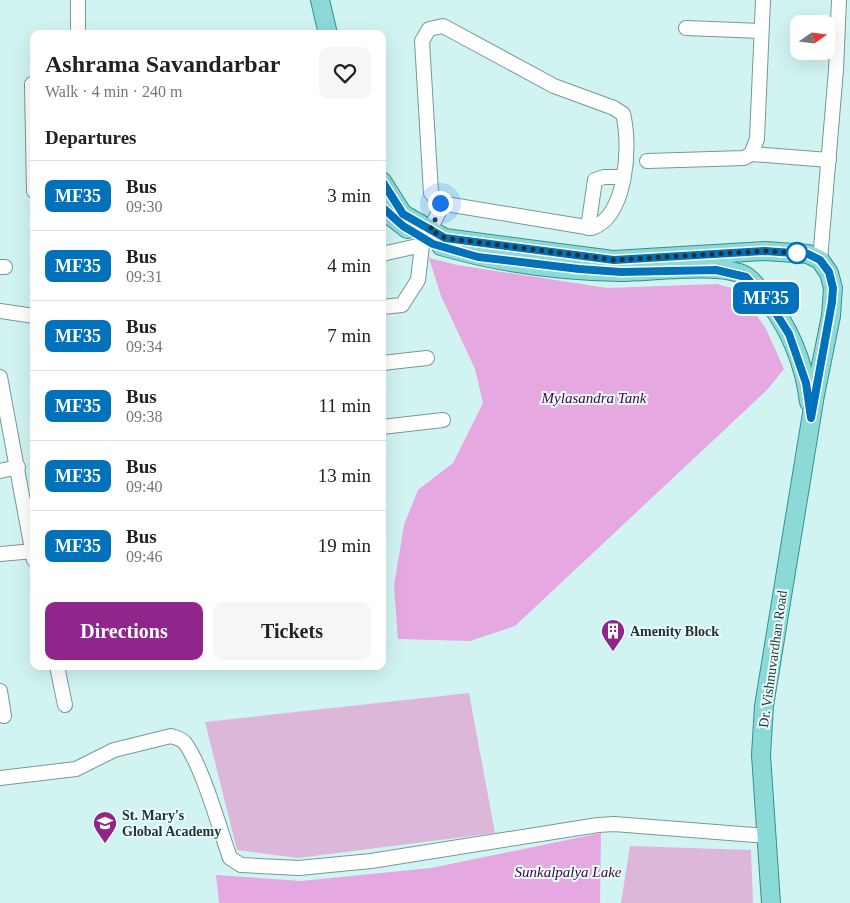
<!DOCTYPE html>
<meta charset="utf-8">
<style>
:root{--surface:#fff;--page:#f6f6f6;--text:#222;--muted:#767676;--line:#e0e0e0;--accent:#8e268b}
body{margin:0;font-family:Georgia,serif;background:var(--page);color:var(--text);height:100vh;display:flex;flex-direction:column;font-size:19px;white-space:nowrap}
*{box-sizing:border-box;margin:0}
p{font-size:16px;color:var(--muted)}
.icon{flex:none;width:28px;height:28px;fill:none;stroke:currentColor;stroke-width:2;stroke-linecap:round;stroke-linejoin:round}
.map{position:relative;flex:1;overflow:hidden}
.details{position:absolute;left:30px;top:30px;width:356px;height:640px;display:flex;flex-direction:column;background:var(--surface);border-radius:10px;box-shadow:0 5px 20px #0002}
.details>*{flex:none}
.badge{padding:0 10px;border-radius:8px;font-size:18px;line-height:32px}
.needle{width:32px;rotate:76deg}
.tools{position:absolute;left:790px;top:15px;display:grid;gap:10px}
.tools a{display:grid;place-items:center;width:45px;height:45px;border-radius:10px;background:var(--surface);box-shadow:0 5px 20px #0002;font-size:25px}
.you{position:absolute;width:25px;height:25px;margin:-12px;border:4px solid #fff;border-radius:50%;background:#1a73e8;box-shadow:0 0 0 8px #1a73e833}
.map>.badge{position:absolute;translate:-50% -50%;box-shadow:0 0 0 2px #fff}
h2{padding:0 15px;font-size:19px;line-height:45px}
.round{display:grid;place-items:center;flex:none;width:52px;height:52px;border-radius:10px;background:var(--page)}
.head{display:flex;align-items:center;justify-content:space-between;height:85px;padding:0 15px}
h1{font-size:24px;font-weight:600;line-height:38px}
.primary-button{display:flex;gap:10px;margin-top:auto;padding:10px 15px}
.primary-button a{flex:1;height:58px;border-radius:10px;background:var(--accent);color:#fff;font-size:20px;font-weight:600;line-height:58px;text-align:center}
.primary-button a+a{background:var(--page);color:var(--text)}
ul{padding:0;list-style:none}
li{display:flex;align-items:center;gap:15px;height:70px;padding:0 15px;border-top:1px solid var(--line)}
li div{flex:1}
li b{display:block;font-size:19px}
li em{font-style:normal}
li .badge{min-width:55px;font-weight:700;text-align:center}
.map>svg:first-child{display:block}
.green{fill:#ddb7da}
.water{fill:#e5a8e0}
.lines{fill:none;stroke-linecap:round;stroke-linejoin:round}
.minor-casing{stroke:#789896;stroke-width:16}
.major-casing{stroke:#36908d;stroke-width:20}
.minor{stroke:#fff;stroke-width:14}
.major{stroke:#8cdad8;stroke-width:18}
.line-casing{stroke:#fff;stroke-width:11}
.line{stroke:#0072bc;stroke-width:8}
.walk{stroke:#243231;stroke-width:5;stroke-dasharray:0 9}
.stop-dot{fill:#fff;stroke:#0072bc;stroke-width:2.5}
.labels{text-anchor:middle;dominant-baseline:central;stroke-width:4;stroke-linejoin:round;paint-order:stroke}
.poi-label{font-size:14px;font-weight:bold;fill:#243231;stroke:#e9fefc;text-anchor:start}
.street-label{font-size:14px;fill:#243231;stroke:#e9fefc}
.water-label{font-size:15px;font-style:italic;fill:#4a0049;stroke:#e9fefc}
</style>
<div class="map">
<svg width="850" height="903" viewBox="0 0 850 903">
<rect width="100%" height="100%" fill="#d1f4f2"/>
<g class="green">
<path d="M469 693 495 833 298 858 237 850 205 722Z"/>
<path d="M630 846 751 850 753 903H621Z"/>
</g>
<g class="water">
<path d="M429 258 457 265 607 288 717 284 739 290 766 329 784 369 767 390 515 626 470 641 398 639 394 586 404 525 418 490 453 463 483 403 475 369 441 296Z"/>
<path d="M601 833 600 903H219L216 875 301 881 431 868Z"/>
</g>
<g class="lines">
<g class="minor-casing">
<g id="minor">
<path d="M443 26 554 86 614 108 623 114C631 145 627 216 592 228L440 203 431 193 422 41 429 29Z"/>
<path d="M686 28 761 31"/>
<path d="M78 34V0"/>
<path d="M32 84 34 191"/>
<path d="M751 154 829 160"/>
<path d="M647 161 744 158 751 154 757 139 763 0"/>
<path d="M588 228 595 180 604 177H623"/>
<path d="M382 254 422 245 440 210V203"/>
<path d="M820 260 836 70 839 0"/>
<path d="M0 267H5"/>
<path d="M382 307 402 305 418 280 422 245"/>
<path d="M0 311 34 316"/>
<path d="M382 363 427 358"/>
<path d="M0 377 34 560"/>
<path d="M382 427 443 420"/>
<path d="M0 471 18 467"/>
<path d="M0 554 34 551"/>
<path d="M57 666 65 705"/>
<path d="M0 691 4 716"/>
<path d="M0 778 76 769 114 750 171 736C176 738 181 738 185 743 203 768 219 827 230 858L241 865 299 868 371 861 598 825 614 824 766 836"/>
</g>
</g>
<g class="major-casing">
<g id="major">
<path d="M320 0 328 34"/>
<path d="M382 181 403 214 445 238 613 260 765 251 808 254 820 260 829 273 833 288 831 316 815 395 764 706 761 755 771 903"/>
<path d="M382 207 393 218 407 229"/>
<path d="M441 246C499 263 562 271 621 272 652 272 721 262 746 276 752 280 759 289 764 296 789 326 804 363 809 402"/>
</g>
</g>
<use href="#minor" class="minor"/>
<use href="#major" class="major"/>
</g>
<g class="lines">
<g class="line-casing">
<path id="line" d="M382 181 403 214 445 238 614 260 765 251 808 254 820 260 829 272 833 288 832 302 811 418 806 383 789 334 770 304 746 277 716 270 621 272 579 269 478 257 433 244 403 226 382 207"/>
</g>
<use href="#line" class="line"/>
<path class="walk" d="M440 203V210L430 230 445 238 614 260 765 251 797 253"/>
</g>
<defs>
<g id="building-pin" transform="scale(1.25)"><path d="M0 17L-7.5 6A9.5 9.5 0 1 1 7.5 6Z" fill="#8e268b" stroke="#e9fefc"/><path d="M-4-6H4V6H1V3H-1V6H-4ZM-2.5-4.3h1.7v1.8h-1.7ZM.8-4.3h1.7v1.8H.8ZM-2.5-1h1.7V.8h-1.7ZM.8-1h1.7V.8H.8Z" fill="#fff"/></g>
<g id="university-pin" transform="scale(1.25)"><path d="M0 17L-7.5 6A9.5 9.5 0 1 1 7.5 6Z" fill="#8e268b" stroke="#e9fefc"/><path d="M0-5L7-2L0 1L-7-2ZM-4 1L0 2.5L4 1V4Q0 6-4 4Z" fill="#fff"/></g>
</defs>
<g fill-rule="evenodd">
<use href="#building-pin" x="613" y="631"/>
<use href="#university-pin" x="105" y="823"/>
</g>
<circle class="stop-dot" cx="797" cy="253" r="10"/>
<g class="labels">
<g class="poi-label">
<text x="630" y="631">Amenity Block</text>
<text x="122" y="815">St. Mary's<tspan x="122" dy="16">Global Academy</tspan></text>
</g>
<g class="street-label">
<text transform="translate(773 659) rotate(-82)">Dr. Vishnuvardhan Road</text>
</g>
<g class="water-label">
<text x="594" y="398">Mylasandra Tank</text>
<text x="568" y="872">Sunkalpalya Lake</text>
</g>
</g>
</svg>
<div class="tools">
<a><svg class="needle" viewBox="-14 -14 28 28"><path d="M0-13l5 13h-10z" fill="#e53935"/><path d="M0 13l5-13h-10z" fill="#767676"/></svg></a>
</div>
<div class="you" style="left:440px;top:203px"></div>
<b class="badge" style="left:766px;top:298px;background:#0072bc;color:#fff">MF35</b>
<section class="details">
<div class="head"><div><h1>Ashrama Savandarbar</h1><p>Walk · 4 min · 240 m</p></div><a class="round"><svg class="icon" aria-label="heart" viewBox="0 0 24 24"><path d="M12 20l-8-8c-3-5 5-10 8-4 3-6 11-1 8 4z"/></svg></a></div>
<h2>Departures</h2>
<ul>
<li><span class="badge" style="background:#0072bc;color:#fff">MF35</span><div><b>Bus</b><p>09:30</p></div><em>3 min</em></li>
<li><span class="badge" style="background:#0072bc;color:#fff">MF35</span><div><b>Bus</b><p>09:31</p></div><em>4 min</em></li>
<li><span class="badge" style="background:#0072bc;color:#fff">MF35</span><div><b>Bus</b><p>09:34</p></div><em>7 min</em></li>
<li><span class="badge" style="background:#0072bc;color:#fff">MF35</span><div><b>Bus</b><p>09:38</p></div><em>11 min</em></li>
<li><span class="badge" style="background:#0072bc;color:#fff">MF35</span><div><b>Bus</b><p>09:40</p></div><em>13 min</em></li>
<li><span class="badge" style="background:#0072bc;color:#fff">MF35</span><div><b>Bus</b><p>09:46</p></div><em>19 min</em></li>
</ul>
<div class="primary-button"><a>Directions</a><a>Tickets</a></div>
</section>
</div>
